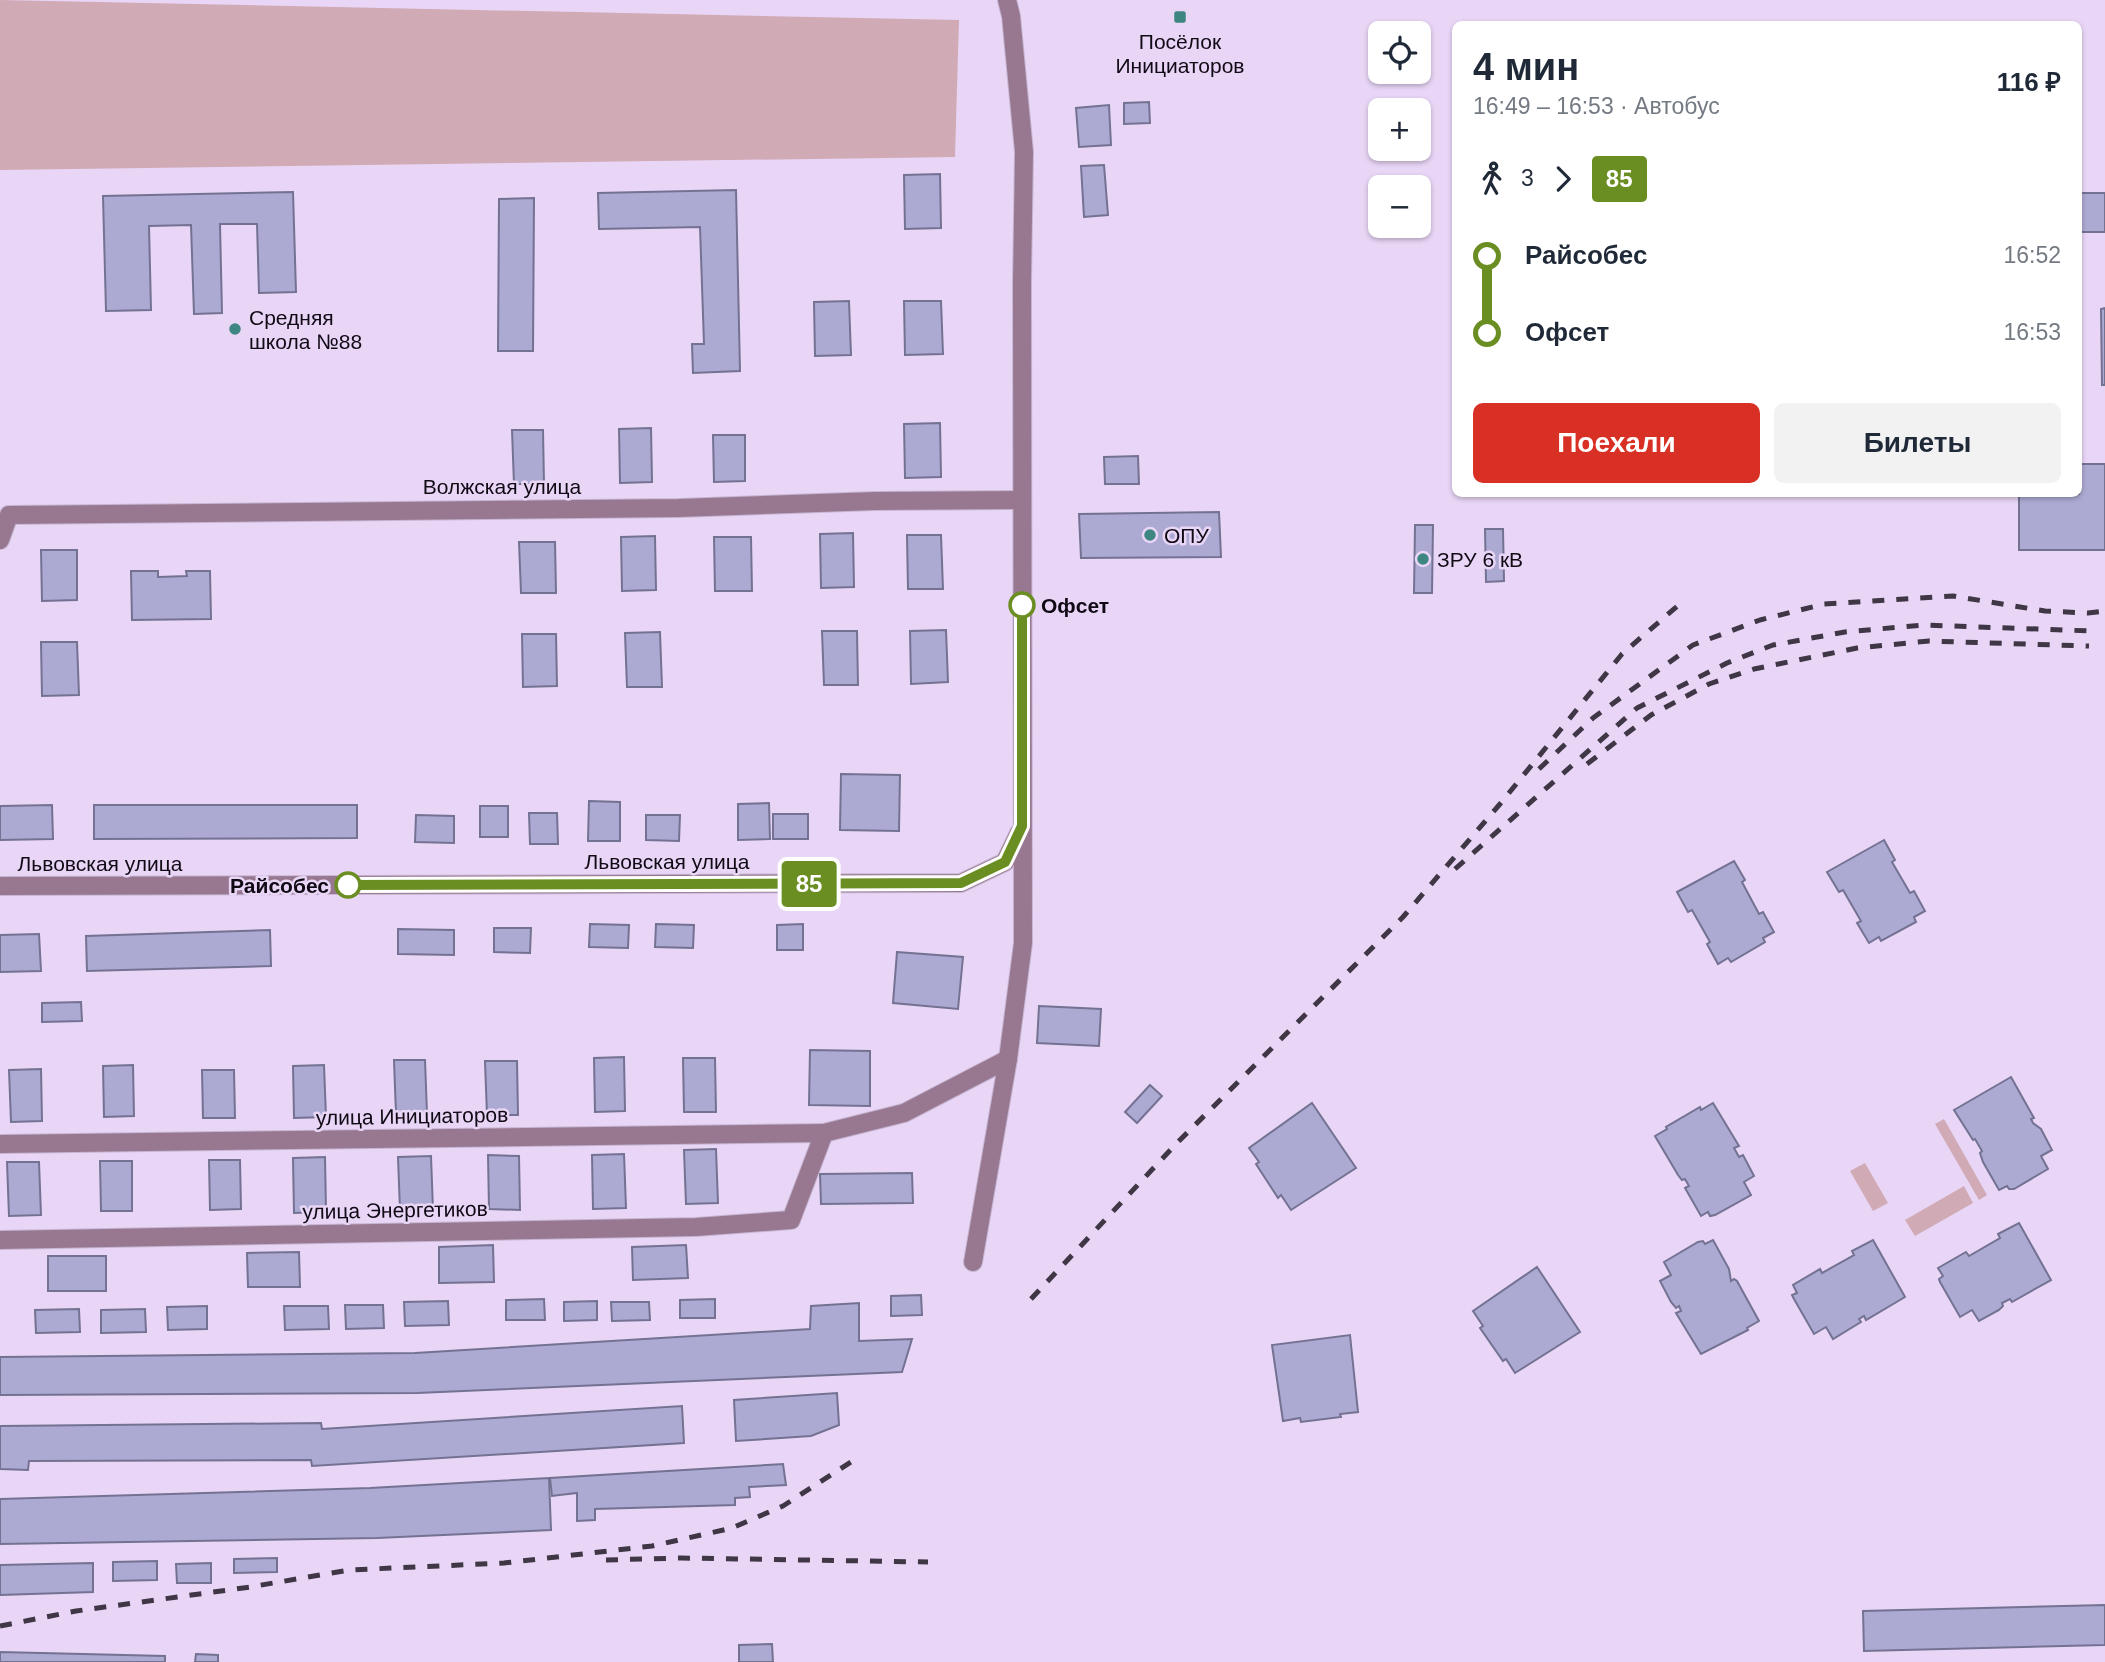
<!DOCTYPE html>
<html lang="ru">
<meta charset="utf-8">
<style>
:root{--surface:#fff;--page:#f2f2f3;--text:#1f2937;--muted:#747a83;--accent:#d93025}
body{margin:0;font-family:Helvetica,sans-serif;background:var(--page);color:var(--text);height:100vh;display:flex;flex-direction:column;font-size:26px;white-space:nowrap}
*{box-sizing:border-box;margin:0}
p{font-size:23px;color:var(--muted)}
.icon{flex:none;width:38px;height:38px;fill:none;stroke:currentColor;stroke-width:2;stroke-linecap:round;stroke-linejoin:round}
.map{position:relative;flex:1;overflow:hidden}
.sheet{position:absolute;left:1452px;top:21px;width:630px;height:476px;display:flex;flex-direction:column;background:var(--surface);border-radius:10px;box-shadow:0 2px 5px #0004}
.sheet>*{flex:none}
.badge{padding:0 14px;border-radius:5px;font-size:24px;line-height:46px}
.fabs{position:absolute;left:1368px;top:21px;display:grid;gap:14px}
.fabs a{display:grid;place-items:center;width:63px;height:63px;border-radius:10px;background:var(--surface);box-shadow:0 2px 5px #0004;font-size:35px}
.map>.badge{position:absolute;translate:-50% -50%;box-shadow:0 0 0 4px #fff}
.legs{display:flex;align-items:center;gap:10px;height:77px;padding:0 21px;font-size:23px}
.legs p{margin-inline-start:auto}
.overview{display:flex;align-items:center;justify-content:space-between;height:119px;padding:0 21px}
h1{font-size:38px;font-weight:700;line-height:52px}
.primary-button{display:flex;gap:14px;margin-top:auto;padding:14px 21px}
.primary-button a{flex:1;height:80px;border-radius:10px;background:var(--accent);color:#fff;font-size:28px;font-weight:700;line-height:80px;text-align:center}
.primary-button a+a{background:var(--page);color:var(--text)}
ul{padding:0 21px;list-style:none}
li{display:flex;align-items:center;gap:24px;height:77px;font-size:26px}
li i{display:grid;place-items:center;width:10px;height:100%;margin:0 9px;background:currentColor}
li i::after{content:'';width:18px;height:18px;margin:-9px;border:5px solid;border-radius:50%;background:var(--surface)}
li p{margin-inline-start:auto}
li:first-child i{background:linear-gradient(#0000 50%,currentColor 0)}
li:last-child i{background:linear-gradient(currentColor 50%,#0000 0)}
.map>svg:first-child{display:block}
.green{fill:#d0aab5}
.building{fill:#acaad2;stroke:#747292;stroke-width:2}
.lines{fill:none;stroke-linecap:round;stroke-linejoin:round}
.minor-casing{stroke:#c6b5d3;stroke-width:20}
.minor{stroke:#987890;stroke-width:18}
.rail{stroke:#3f3646;stroke-width:5;stroke-dasharray:12 12;stroke-linecap:butt}
.line-1-casing{stroke:#fff;stroke-width:16}
.line-1{stroke:#6b8e23;stroke-width:10}
.poi-dot{fill:#3e8682;stroke:#e9d6f7;stroke-width:2.5}
.stop-1-dot{fill:#fff;stroke:#6b8e23;stroke-width:3.5}
.labels{text-anchor:middle;dominant-baseline:central;stroke-width:5;stroke-linejoin:round;paint-order:stroke}
.poi-label{font-size:21px;fill:#100a15;stroke:#e9d6f7;text-anchor:start}
.street-label{font-size:21px;fill:#100a15;stroke:#e9d6f7}
.stop-label{font-size:21px;font-weight:bold;fill:#100a15;stroke:#e9d6f7;text-anchor:start}
</style>
<div class="map">
<svg width="2105" height="1662" viewBox="0 0 2105 1662">
<rect width="100%" height="100%" fill="#e9d6f7"/>
<g class="green">
<path d="M0 0 959 20 955 157 0 170Z"/>
<path d="M1944 1119 1987 1195 1979 1200 1935 1124Z"/>
<path d="M1865 1163 1888 1203 1873 1211 1850 1171Z"/>
<path d="M1964 1186 1973 1203 1915 1236 1905 1220Z"/>
</g>
<g class="building">
<path d="M1149 102 1150 123 1124 124V103Z"/>
<path d="M1109 105 1111 145 1079 147 1076 108Z"/>
<path d="M1104 165 1108 215 1084 217 1081 166Z"/>
<path d="M940 174 941 228 905 229 904 175Z"/>
<path d="M736 190 740 371 693 373 692 344H704L700 227 599 229 598 193Z"/>
<path d="M293 192 296 292 259 293 257 224H220L222 313 194 314 191 225 149 226 151 310 106 311 103 196Z"/>
<rect x="2079" y="193" width="26" height="39"/>
<path d="M534 198 533 351H498L499 199Z"/>
<path d="M849 301 851 355 815 356 814 302Z"/>
<path d="M904 301H941L943 354 905 355Z"/>
<path d="M2105 308V385H2102L2101 309Z"/>
<path d="M940 423 941 477 905 478 904 424Z"/>
<path d="M651 428 652 482 620 483 619 429Z"/>
<path d="M512 430H543L544 484H514Z"/>
<path d="M713 435H745V481L714 482Z"/>
<path d="M1138 456 1139 484H1105L1104 457Z"/>
<path d="M2079 464H2105V550H2019V494H2079Z"/>
<path d="M1219 512 1221 557 1081 558 1079 514Z"/>
<path d="M1415 525H1433L1432 593H1414Z"/>
<path d="M1485 529H1503L1504 581 1486 582Z"/>
<path d="M853 533 854 587 821 588 820 534Z"/>
<path d="M907 535H941L943 589H908Z"/>
<path d="M655 536 656 590 622 591 621 537Z"/>
<path d="M714 537H751L752 591H715Z"/>
<path d="M519 542H555L556 593H521Z"/>
<path d="M41 550H77V600L42 601Z"/>
<path d="M131 571H158V577L187 576 186 571H210L211 619 132 620Z"/>
<path d="M946 630 948 682 911 684 910 631Z"/>
<path d="M822 631H857L858 685H824Z"/>
<path d="M660 632 662 687H627L625 633Z"/>
<path d="M522 634H556L557 686 523 687Z"/>
<path d="M41 642H77L79 695 42 696Z"/>
<path d="M841 774 900 775 899 831 840 830Z"/>
<path d="M589 801 620 802V841H588Z"/>
<path d="M769 803 770 839 738 840V804Z"/>
<path d="M52 805 53 839 0 840V806Z"/>
<path d="M94 805H357V838L94 839Z"/>
<rect x="480" y="806" width="28" height="31"/>
<path d="M529 813H557L558 844H530Z"/>
<rect x="773" y="814" width="35" height="25"/>
<path d="M416 815 454 816V843L415 842Z"/>
<path d="M646 815H680L679 841 646 840Z"/>
<path d="M1884 840 1895 860 1892 862 1910 893 1914 891 1925 911 1914 917 1916 922 1881 941 1879 937 1869 943 1857 923 1861 921 1843 890 1839 892 1827 872Z"/>
<path d="M1734 861 1745 880 1742 882 1759 914 1763 912 1774 932 1763 938 1765 942 1731 962 1728 958 1718 964 1707 944 1710 942 1692 910 1688 912 1677 892Z"/>
<path d="M590 924 629 925 628 948 589 947Z"/>
<path d="M656 924 694 925 693 948 655 947Z"/>
<path d="M803 924V950H777V925Z"/>
<path d="M494 928H531L530 953 494 952Z"/>
<path d="M398 929 454 930V955L398 954Z"/>
<path d="M270 930 271 966 87 971 86 936Z"/>
<path d="M39 934 41 971 0 972V935Z"/>
<path d="M897 952 963 957 958 1009 893 1003Z"/>
<path d="M81 1002 82 1021 42 1022V1003Z"/>
<path d="M1039 1006 1101 1009 1099 1046 1037 1043Z"/>
<path d="M810 1050 870 1051V1106L809 1105Z"/>
<path d="M624 1057 625 1111 595 1112 594 1058Z"/>
<path d="M683 1058H715L716 1112H684Z"/>
<path d="M394 1060H425L427 1114H396Z"/>
<path d="M485 1061H517L518 1115H487Z"/>
<path d="M133 1065 134 1116 104 1117 103 1066Z"/>
<path d="M324 1065 326 1117 294 1118 293 1066Z"/>
<path d="M41 1069 42 1121 11 1122 9 1070Z"/>
<path d="M202 1070H234L235 1118H203Z"/>
<path d="M2011 1077 2034 1118 2031 1119 2033 1123 2041 1129 2052 1150 2041 1156 2048 1169 2014 1189H2009L2007 1186 1999 1190 1983 1162 1980 1153 1982 1151 1975 1139 1973 1140 1954 1110Z"/>
<path d="M1150 1085 1162 1096 1137 1123 1125 1112Z"/>
<path d="M1312 1103 1356 1168 1291 1210 1281 1195 1278 1198 1256 1164 1259 1162 1249 1148Z"/>
<path d="M1713 1103 1739 1146 1734 1148 1739 1157 1743 1155 1754 1176 1744 1182 1751 1195 1715 1215 1710 1216 1708 1212 1701 1216 1685 1188 1689 1186 1685 1179 1682 1180 1678 1175 1655 1136 1667 1129 1666 1127 1700 1107 1701 1110Z"/>
<path d="M716 1149 718 1203 686 1204 684 1150Z"/>
<path d="M624 1154 626 1208 593 1209 592 1155Z"/>
<path d="M488 1155 519 1156 520 1210 489 1209Z"/>
<path d="M431 1156 433 1210H400L398 1157Z"/>
<path d="M325 1157 326 1212 294 1213 293 1158Z"/>
<path d="M209 1160H240L241 1209 210 1210Z"/>
<path d="M100 1161H132V1211H101Z"/>
<path d="M7 1162H39L41 1215 9 1216Z"/>
<path d="M912 1173 913 1203 821 1204 820 1174Z"/>
<path d="M2019 1223 2051 1280 2012 1302 2010 1299 2002 1303 2003 1306 1999 1310 1979 1321 1972 1310 1960 1317 1940 1282 1939 1279 1943 1276 1938 1268 1966 1252 1969 1256 2000 1238 1998 1234Z"/>
<path d="M1713 1240 1729 1269 1731 1281 1734 1279 1737 1281 1759 1321 1747 1328 1748 1330 1701 1354 1676 1313 1681 1311 1679 1306 1676 1308 1671 1302 1660 1281 1671 1275 1664 1262 1698 1242 1703 1241 1705 1244Z"/>
<path d="M1873 1240 1905 1297 1866 1320 1864 1316 1859 1319 1861 1322 1833 1339 1826 1327 1814 1334 1794 1299 1792 1295 1797 1293 1793 1285 1820 1269 1822 1273 1854 1255 1852 1251Z"/>
<path d="M493 1245 494 1282 439 1283V1247Z"/>
<path d="M686 1245 688 1278 633 1280 632 1247Z"/>
<path d="M299 1252 300 1287H248L247 1253Z"/>
<rect x="48" y="1256" width="58" height="35"/>
<path d="M1537 1267 1580 1332 1515 1373 1506 1359 1503 1361 1480 1328 1483 1326 1473 1311Z"/>
<path d="M921 1295 922 1315 891 1316V1296Z"/>
<path d="M544 1299 545 1320H506V1300Z"/>
<path d="M715 1299V1318H680V1300Z"/>
<path d="M448 1301 449 1325 405 1326 404 1302Z"/>
<path d="M597 1301V1320L564 1321V1302Z"/>
<path d="M611 1302H649L650 1320 612 1321Z"/>
<path d="M859 1303V1341L912 1339 902 1372 417 1393 0 1395V1357L415 1353 810 1329 811 1306Z"/>
<path d="M345 1305H383L384 1328 346 1329Z"/>
<path d="M207 1306V1329L168 1330 167 1307Z"/>
<path d="M284 1306H328L329 1329 285 1330Z"/>
<path d="M79 1309 80 1332 36 1333 35 1310Z"/>
<path d="M145 1309 146 1332 101 1333V1310Z"/>
<path d="M1350 1335 1358 1412 1340 1414 1341 1417 1301 1422 1300 1418 1283 1421 1272 1345Z"/>
<path d="M837 1393 839 1425 811 1436 736 1441 734 1400Z"/>
<path d="M682 1406 684 1443 312 1466 311 1460 29 1461 28 1470 0 1469V1426L321 1423 322 1429Z"/>
<path d="M783 1464 786 1485 749 1487 750 1497 735 1498V1505L595 1509V1520L577 1521V1493L552 1496 550 1478Z"/>
<path d="M549 1478 551 1530 377 1538 0 1544V1499L370 1488Z"/>
<path d="M277 1558V1572L234 1573V1559Z"/>
<path d="M157 1561V1580L113 1581V1562Z"/>
<path d="M93 1563V1592L0 1595V1565Z"/>
<path d="M211 1563V1583H177L176 1564Z"/>
<path d="M2105 1605V1645L1864 1651 1863 1611Z"/>
<path d="M772 1644 773 1662H739V1645Z"/>
<path d="M0 1652 165 1656V1662H0Z"/>
<path d="M196 1654 218 1655V1662H195Z"/>
</g>
<g class="lines">
<g class="minor-casing">
<g id="minor">
<path d="M0 540 9 515 679 508 875 501 1022 500"/>
<path d="M0 886 961 883 1005 862 1019 833"/>
<path d="M0 1144 824 1133"/>
<path d="M0 1240 696 1227 791 1220 824 1133 904 1113 1008 1059"/>
<path d="M973 1262 1008 1059 1023 943 1022 282 1024 152 1011 16 1007 0"/>
</g>
</g>
<use href="#minor" class="minor"/>
<g class="rail">
<path d="M1587 764 1651 715 1709 684 1754 669 1857 648 1929 641 2089 646"/>
<path d="M1539 769 1593 718 1693 645 1760 620 1824 604 1953 596 2045 611 2088 613 2105 611"/>
<path d="M1455 869 1637 708 1727 663 1773 645 1845 632 1923 625 2092 631"/>
<path d="M1031 1299 1177 1143 1403 917 1500 804 1622 654 1682 602"/>
<path d="M606 1560 682 1558 928 1562"/>
<path d="M0 1626 76 1611 250 1587 349 1570 504 1563 652 1546 732 1528 783 1506 857 1458"/>
</g>
</g>
<g class="lines">
<g class="line-1-casing">
<path id="line-1" d="M348 885 961 883 1005 862 1022 826V605"/>
</g>
<use href="#line-1" class="line-1"/>
</g>
<g class="poi-dot">
<rect x="1173" y="10" width="14" height="14" rx="3.5"/>
<circle cx="235" cy="329" r="7"/>
<circle cx="1150" cy="535" r="7"/>
<circle cx="1423" cy="559" r="7"/>
</g>
<g class="stop-1-dot">
<circle cx="1022" cy="605" r="12"/>
<circle cx="348" cy="885" r="12"/>
</g>
<g class="labels">
<g class="poi-label">
<text x="1180" y="41" text-anchor="middle">Посёлок<tspan x="1180" dy="24">Инициаторов</tspan></text>
<text x="249" y="317">Средняя<tspan x="249" dy="24">школа №88</tspan></text>
<text x="1164" y="535">ОПУ</text>
<text x="1437" y="559">ЗРУ 6 кВ</text>
</g>
<g class="street-label">
<text x="502" y="486">Волжская улица</text>
<text x="667" y="861">Львовская улица</text>
<text x="100" y="863">Львовская улица</text>
<text transform="translate(412 1116) rotate(-1)">улица Инициаторов</text>
<text transform="translate(395 1210) rotate(-1)">улица Энергетиков</text>
</g>
<g class="stop-label">
<text x="1041" y="605">Офсет</text>
<text x="329" y="885" text-anchor="end">Райсобес</text>
</g>
</g>
</svg>
<div class="fabs">
<a><svg class="icon" aria-label="locate" viewBox="0 0 24 24"><circle cx="12" cy="12" r="6"/><path d="M12 2v4M12 18v4M2 12h4M18 12h4"/></svg></a>
<a>+</a>
<a>−</a>
</div>
<b class="badge" style="left:809px;top:884px;background:#6b8e23;color:#fff">85</b>
<section class="sheet">
<div class="overview"><div><h1>4 мин</h1><p>16:49 – 16:53 · Автобус</p></div><b>116 ₽</b></div>
<div class="legs"><svg class="icon" aria-label="walk" viewBox="0 0 24 24"><circle cx="13" cy="4" r="2"/><path d="M13 8l-2 6 4 7M11 14l-3 7M7 12l3-4h3l4 4"/></svg>3<svg class="icon" aria-label="forward" viewBox="0 0 24 24"><path d="M9 5l7 7-7 7"/></svg><b class="badge" style="background:#6b8e23;color:#fff">85</b></div>
<ul>
<li><i style="color:#6b8e23"></i><b>Райсобес</b><p>16:52</p></li>
<li><i style="color:#6b8e23"></i><b>Офсет</b><p>16:53</p></li>
</ul>
<div class="primary-button"><a>Поехали</a><a>Билеты</a></div>
</section>
</div>
